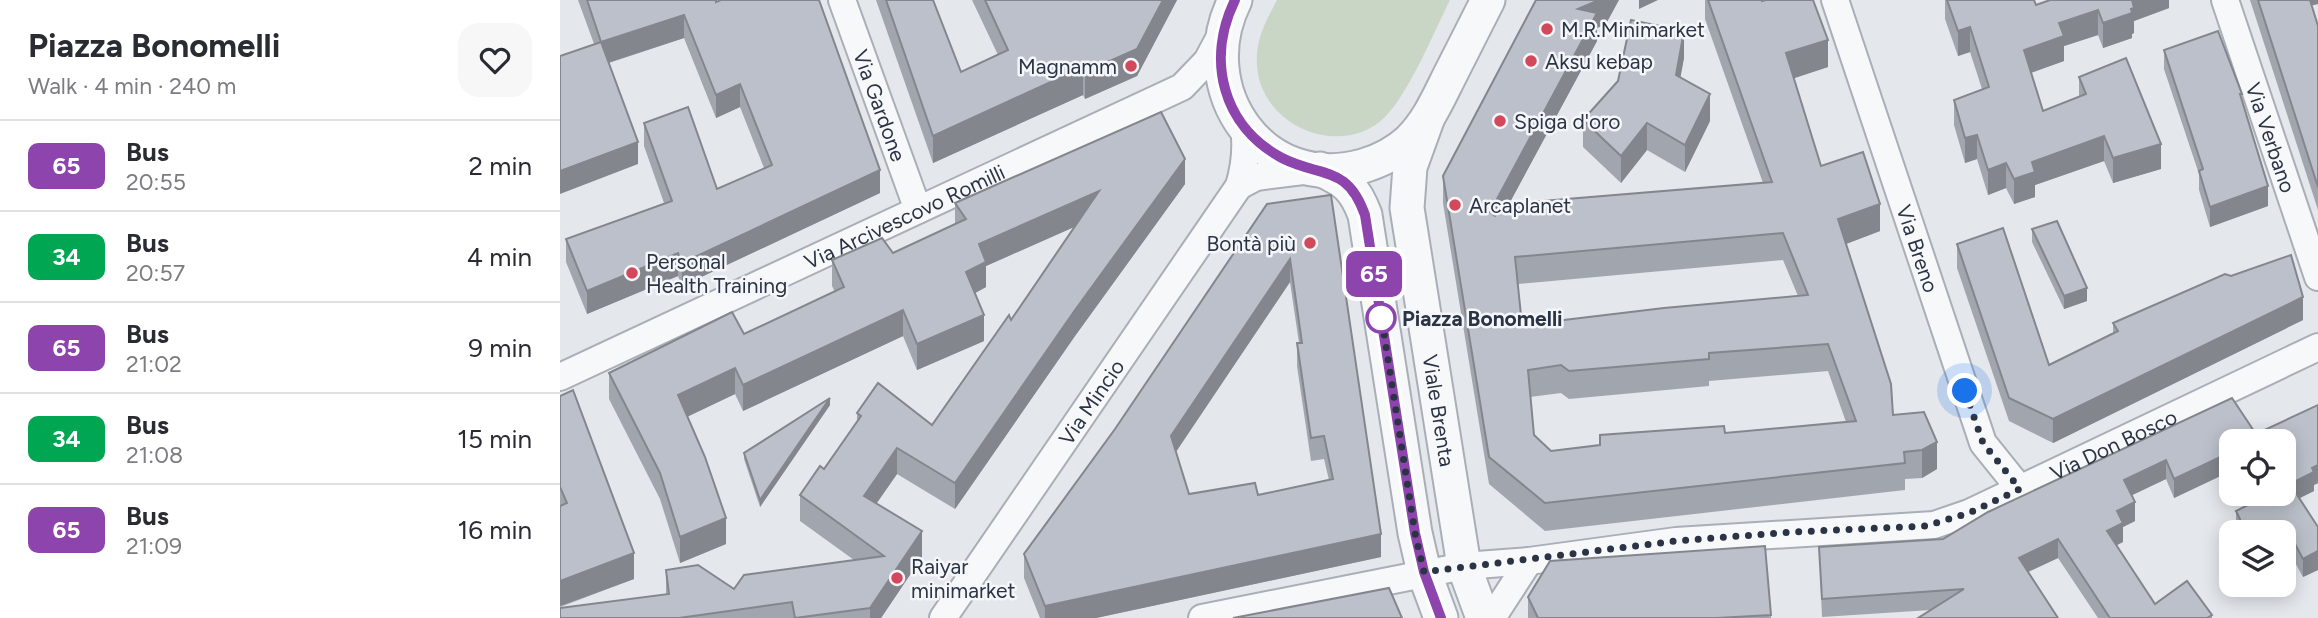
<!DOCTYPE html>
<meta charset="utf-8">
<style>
:root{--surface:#fff;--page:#f7f7f7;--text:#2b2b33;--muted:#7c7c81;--line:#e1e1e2}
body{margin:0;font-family:Figtree,sans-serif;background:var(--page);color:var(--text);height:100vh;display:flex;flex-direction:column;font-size:26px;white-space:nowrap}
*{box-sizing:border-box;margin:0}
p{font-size:23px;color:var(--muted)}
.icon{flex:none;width:38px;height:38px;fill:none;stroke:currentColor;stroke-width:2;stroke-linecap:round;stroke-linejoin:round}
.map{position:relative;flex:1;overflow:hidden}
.side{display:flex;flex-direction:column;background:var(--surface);width:560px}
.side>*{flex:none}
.badge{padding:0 14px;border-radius:10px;font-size:24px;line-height:46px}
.buttons{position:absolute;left:1659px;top:429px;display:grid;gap:14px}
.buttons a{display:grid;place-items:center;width:77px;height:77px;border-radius:14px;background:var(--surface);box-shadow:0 4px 18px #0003;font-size:35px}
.you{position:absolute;width:35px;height:35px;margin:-18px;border:5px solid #fff;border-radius:50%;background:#1a73e8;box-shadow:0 0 0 10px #1a73e833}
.map>.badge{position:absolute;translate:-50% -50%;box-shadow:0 0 0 4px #fff}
.round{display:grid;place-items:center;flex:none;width:74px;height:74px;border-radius:21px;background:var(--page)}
.overview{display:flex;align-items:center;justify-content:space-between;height:119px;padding:0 28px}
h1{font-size:33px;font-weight:700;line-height:52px}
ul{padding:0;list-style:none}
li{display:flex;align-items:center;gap:21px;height:91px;padding:0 28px;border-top:2px solid var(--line)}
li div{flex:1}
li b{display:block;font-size:26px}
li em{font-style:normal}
li .badge{min-width:77px;font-weight:700;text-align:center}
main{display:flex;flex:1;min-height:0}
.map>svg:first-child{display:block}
.green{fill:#c9d6c5}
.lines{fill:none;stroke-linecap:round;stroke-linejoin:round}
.minor-casing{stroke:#a9aeb7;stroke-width:30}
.tertiary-casing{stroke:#a9aeb7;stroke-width:37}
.minor{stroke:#f7f8fa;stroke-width:26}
.tertiary{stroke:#f7f8fa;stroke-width:33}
.wall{fill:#a1a5ae;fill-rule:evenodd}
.shaded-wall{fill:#83868d}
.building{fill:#bbc0ca;stroke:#83868d;stroke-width:2;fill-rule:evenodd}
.line-casing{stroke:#fff;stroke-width:16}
.line{stroke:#8e44ad;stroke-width:10}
.walk{stroke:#2b3445;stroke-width:7;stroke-dasharray:0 12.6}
.poi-dot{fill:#d1495b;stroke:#f4f6f9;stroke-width:2.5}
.stop-dot{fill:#fff;stroke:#8e44ad;stroke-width:3.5}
.labels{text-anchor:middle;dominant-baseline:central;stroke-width:5;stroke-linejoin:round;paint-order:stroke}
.poi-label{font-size:21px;fill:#2b3445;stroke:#f4f6f9;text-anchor:start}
.street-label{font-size:21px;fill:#2b3445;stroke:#f4f6f9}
.stop-label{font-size:21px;font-weight:bold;fill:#2b3445;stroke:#f4f6f9;text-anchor:start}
</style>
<main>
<section class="side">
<div class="overview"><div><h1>Piazza Bonomelli</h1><p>Walk · 4 min · 240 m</p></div><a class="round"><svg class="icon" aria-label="heart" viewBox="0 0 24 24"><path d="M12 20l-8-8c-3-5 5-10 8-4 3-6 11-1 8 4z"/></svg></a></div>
<ul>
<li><span class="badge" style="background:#8e44ad;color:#fff">65</span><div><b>Bus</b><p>20:55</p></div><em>2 min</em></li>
<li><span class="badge" style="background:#00a651;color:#fff">34</span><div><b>Bus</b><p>20:57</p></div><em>4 min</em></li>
<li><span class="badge" style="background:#8e44ad;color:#fff">65</span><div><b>Bus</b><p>21:02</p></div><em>9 min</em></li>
<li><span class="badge" style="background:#00a651;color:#fff">34</span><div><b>Bus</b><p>21:08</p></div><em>15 min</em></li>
<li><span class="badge" style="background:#8e44ad;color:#fff">65</span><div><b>Bus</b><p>21:09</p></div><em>16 min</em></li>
</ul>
</section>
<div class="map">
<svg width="1758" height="618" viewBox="0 0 1758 618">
<rect width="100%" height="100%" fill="#e4e7ec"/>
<path class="green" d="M717 0H890C874 32 849 93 825 117 781 160 700 126 697 65 695 40 706 21 717 0Z"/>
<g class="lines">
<g class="minor-casing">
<g id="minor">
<path id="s1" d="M282 0 358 210"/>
<path id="s2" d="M1275 0 1423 443 1460 489"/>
<path id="s3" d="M1665 0 1758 277"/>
<path d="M684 127C687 148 685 166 679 186L696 177 751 170"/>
<path id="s4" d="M0 377 622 87 647 61 662 33"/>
<path id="s5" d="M383 618 679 186"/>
<path id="s6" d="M642 618 904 566 969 561 1116 541 1374 525 1409 513 1758 347"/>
<path d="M932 618 969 561"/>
</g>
</g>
<g class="tertiary-casing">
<g id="tertiary">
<path d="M675 0C630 90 703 194 803 166 820 161 837 152 850 140 868 122 878 99 889 77 902 51 915 26 928 0"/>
<path id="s7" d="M867 120 850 167 847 208 904 566 923 618"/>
<path d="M760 169C786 181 795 188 805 215L855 533 864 572 881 618"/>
</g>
</g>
<use href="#minor" class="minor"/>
<use href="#tertiary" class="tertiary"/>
</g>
<g class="wall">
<path d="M18 0H156L320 193 122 286 118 276 27 314 6 262V239L104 203 84 146V123L157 189 204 168 180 107 156 118 124 38 49 63 78 164Z"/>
<path d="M316 0H373L401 72 438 55 412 0H617L577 76 525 99 523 95 373 163Z"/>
<path d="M976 0 1046 24 1037 28V41L949 204 1203 183 1145 19V0H1202L1268 67 1233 78 1261 166 1320 231 1286 244 1333 415 1364 412 1377 469 1362 478 1345 479V490L985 531 929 484 883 203V176ZM1223 260 1238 296 962 325 958 284ZM1268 371 1286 422 991 451 974 435 970 397 1001 393 1009 399 1149 386V381Z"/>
<path d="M1385 0H1474L1476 5 1609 0V8L1574 21V33L1572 34V38L1543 48 1538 35 1504 46V61L1471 73 1483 111 1519 97V77L1601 169 1553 183 1544 161 1475 185V197L1454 204 1446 188 1428 195 1417 159 1405 163 1394 125V100L1422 89 1410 52 1398 56 1385 19Z"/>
<path d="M1690 0H1758V4L1752 5 1758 26V210Z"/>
<path d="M1604 50 1682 101 1708 206 1650 227 1639 190V174L1604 69Z"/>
<path d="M1124 58 1120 77 1150 121 1125 172 1087 150 1061 183 1023 147V120Z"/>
<path d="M625 184 515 336 395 509 337 474 317 503 362 557 321 618H0L106 595V570L174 589 294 560 240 521V495L264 469 297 423V413L372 425 451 320 514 227 426 266V287L415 293 424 341 357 370 343 336 183 411 175 394 127 417 166 544 120 563 100 499 49 399V373L184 334 275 292 272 286V260L333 253 395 224V203Z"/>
<path d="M771 195 821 557 536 618H480L464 578V554ZM730 282 739 343H737V366L751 461 764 459 769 480 698 495 629 494 616 452Z"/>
<path d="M1472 229 1527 301 1504 309 1472 242Z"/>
<path d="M1397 244 1489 365 1553 333V323L1743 320 1493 443 1449 421 1397 268Z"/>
<path d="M0 396 74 579 0 607Z"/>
<path d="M1672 398 1696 434 1758 405V483L1754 485V491L1739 498 1758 527V570L1743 577 1727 548 1724 549V532H1677L1676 529V511L1700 499 1697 494H1724V441H1671V471L1614 498 1606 479 1572 495 1575 502V521L1563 527V542L1557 545 1595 604 1627 581 1652 615V618H1538L1498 558 1468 572 1498 618H1358L1371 610 1262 617 1259 547 1383 539 1428 512Z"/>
<path d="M270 405 200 507 184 459V453Z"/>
<path d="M1205 546 1211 618H968V597Z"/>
</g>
<g class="shaded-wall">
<path d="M603 0H617L577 76 525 99V72Z"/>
<path d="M1039 0H1059L1046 24 1037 28V41L930 239V212L1018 9Z"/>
<path d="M1079 0H1098L1079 9Z"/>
<path d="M1571 0H1609V8L1574 21V33L1572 34V38L1543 48V23Z"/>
<path d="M1745 0H1758V4L1745 7Z"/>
<path d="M1538 10V35L1504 46V61L1464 75V50L1499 23Z"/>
<path d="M124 15V38L41 65V42Z"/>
<path d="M1410 27V52L1398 56V31Z"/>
<path d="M1124 31V58L1116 102V75Z"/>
<path d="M1268 40V67L1226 81V53Z"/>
<path d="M523 67V95L373 163V136Z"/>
<path d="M180 84V107L156 118V95Z"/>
<path d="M1150 94V121L1125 172V145Z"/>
<path d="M1087 123V150L1061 183V156Z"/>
<path d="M1417 135V159L1405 163V138Z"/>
<path d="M1544 136V161L1475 185V197L1454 204V179L1472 162Z"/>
<path d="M78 142V164L0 194V171Z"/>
<path d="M1601 144V169L1553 183V158Z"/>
<path d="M625 159V184L515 336 395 509V483L515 310Z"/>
<path d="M1446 163V188L1428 195V170Z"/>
<path d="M320 170V193L122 286V263Z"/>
<path d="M1708 186V206L1650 227V207Z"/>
<path d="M539 191V216L426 266V287L406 298V272L419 244Z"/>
<path d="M1320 204V231L1278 247V219Z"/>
<path d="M118 253V276L27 314V291Z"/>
<path d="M730 259V282L611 459V436Z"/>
<path d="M1527 288V301L1504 309V296Z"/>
<path d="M1743 297V320L1493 443V419Z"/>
<path d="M343 310V336L183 411V385Z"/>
<path d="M424 315V341L357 370V344Z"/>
<path d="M175 368V394L118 421V395Z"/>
<path d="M270 398V405L200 507V500Z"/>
<path d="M1377 442V469L1362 478V450Z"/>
<path d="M337 448V474L304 521V496Z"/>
<path d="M1671 452V471L1614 498V479Z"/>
<path d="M1606 460V479L1564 499V480Z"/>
<path d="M1758 465V483L1754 485V491L1730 503V484L1752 468Z"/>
<path d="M1575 502V521L1563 527V542L1547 550V531L1557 511Z"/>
<path d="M166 518V544L120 563V537Z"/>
<path d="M1727 529V548L1724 549V532H1721Z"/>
<path d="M362 531V557L321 618H310V608Z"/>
<path d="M821 534V557L536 618H485V606Z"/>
<path d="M1498 539V558L1459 576V558Z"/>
<path d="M1758 551V570L1743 577V559Z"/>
<path d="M74 553V579L0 606V581Z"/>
</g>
<g class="building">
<path d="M27 0H156V2L161 0H259L320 170 122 263 118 253 27 291 6 239 112 201 84 123 128 107 157 189 212 165 180 84 156 95 124 15 41 42Z"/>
<path d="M326 0H373L401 72 448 50 425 0H603L577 49 525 72 523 67 373 136Z"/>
<path d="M976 0H1039L1018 9 1037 13 930 212 935 216 946 204 1212 182 1148 0H1202V1L1206 0H1253L1268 40 1226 53 1261 166 1303 152 1320 204 1278 219 1331 384 1333 415 1364 412 1377 442 1362 450 1344 452 1345 463 985 503 929 457 883 176ZM1223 233 1248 295 1104 308 962 325 955 257ZM1268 344 1296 421 1165 433 1164 426 1040 435V445L991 451 974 435 968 370 1001 365 1009 371 1149 359V353Z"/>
<path d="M1387 0H1474L1476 5 1490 0H1572L1574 8 1571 9 1572 13 1543 23 1538 10 1499 23 1504 36 1464 50 1483 111 1526 94 1519 77 1566 58 1601 144 1553 158 1544 136 1472 162 1475 172 1454 179 1446 163 1428 170 1417 135 1405 138 1394 100 1429 87 1410 27 1398 31Z"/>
<path d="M1698 0H1750L1758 26V187Z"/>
<path d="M1071 20 1124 31 1116 75 1150 94 1125 145 1087 123 1061 156 1023 120 1058 81Z"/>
<path d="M1658 31 1682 94H1680L1708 186 1650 207 1639 171 1643 169 1604 50Z"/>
<path d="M41 42 78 142 0 171V56Z"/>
<path d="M601 112 625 159 515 310 395 483 337 448 304 496 362 531 310 608 235 618 232 602 119 618H0V608L109 594 106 570 138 565 174 589 184 575 324 556 240 495 260 466 264 469 301 416 297 413 318 383 372 425 449 315 451 320 539 191 419 244 426 262 406 272 424 315 357 344 343 310 183 385 175 368 118 395 145 457 166 518 120 537 100 473 49 373 172 312 184 334 284 287 272 260 322 238 333 253 406 219 395 203Z"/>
<path d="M771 195 821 534 485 606 464 554 555 429 707 204ZM730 259 742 343H737L751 438 764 436 773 479 698 495 695 483 629 494 611 436Z"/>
<path d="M1497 221 1527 288 1504 296 1472 229Z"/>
<path d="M1443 228 1489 365 1558 331 1553 323 1665 274 1671 276 1731 255 1743 297 1493 419 1449 398 1397 244Z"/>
<path d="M13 390 74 553 0 581V506L7 503 0 487V396Z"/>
<path d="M270 398 200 500 184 453Z"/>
<path d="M1672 398 1696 434 1758 405V465L1752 468 1754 472 1730 484 1758 527V551L1743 559 1727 529 1721 532H1686L1676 511 1708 495 1707 494H1724V441H1671V452L1614 479 1606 460 1564 480 1575 502 1557 511 1563 523 1547 531 1595 604 1627 581 1652 615 1647 618H1550L1498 539 1459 558 1498 618H1358L1404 589 1262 599 1259 547 1383 539 1428 512Z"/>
<path d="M1205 546 1211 615 1157 618H978L968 597 990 561Z"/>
<path d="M829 588 842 618H673Z"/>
</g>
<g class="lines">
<g class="line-casing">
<path id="line" d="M675 0C646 59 662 126 722 158 761 178 787 164 805 215L855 533 864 572 881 618"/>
</g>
<use href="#line" class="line"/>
<path class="walk" d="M821 318V314L855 533 864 572 1116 541 1232 532 1366 526 1409 513 1460 489 1423 443 1405 391"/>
</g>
<g class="poi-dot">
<circle cx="987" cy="29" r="7"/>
<circle cx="971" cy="61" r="7"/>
<circle cx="571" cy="66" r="7"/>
<circle cx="940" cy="121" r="7"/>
<circle cx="895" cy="205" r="7"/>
<circle cx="750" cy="243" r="7"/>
<circle cx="72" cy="273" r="7"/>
<circle cx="337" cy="578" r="7"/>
</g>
<circle class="stop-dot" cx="821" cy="318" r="14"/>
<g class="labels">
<g class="poi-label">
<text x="1001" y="29">M.R.Minimarket</text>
<text x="985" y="61">Aksu kebap</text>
<text x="557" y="66" text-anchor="end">Magnamm</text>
<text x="954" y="121">Spiga d'oro</text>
<text x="909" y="205">Arcaplanet</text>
<text x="736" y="243" text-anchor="end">Bontà più</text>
<text x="86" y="261">Personal<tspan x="86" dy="24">Health Training</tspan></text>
<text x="351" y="566">Raiyar<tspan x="351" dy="24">minimarket</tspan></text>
</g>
<g class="street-label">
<text stroke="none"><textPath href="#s1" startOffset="112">Via Gardone</textPath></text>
<text stroke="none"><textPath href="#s3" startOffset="145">Via Verbano</textPath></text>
<text stroke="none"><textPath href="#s4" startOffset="380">Via Arcivescovo Romilli</textPath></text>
<text stroke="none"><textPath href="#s2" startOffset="262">Via Breno</textPath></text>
<text stroke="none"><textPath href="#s5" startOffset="262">Via Mincio</textPath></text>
<text stroke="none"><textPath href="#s7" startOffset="296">Viale Brenta</textPath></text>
<text stroke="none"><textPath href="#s6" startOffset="936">Via Don Bosco</textPath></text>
</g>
<g class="stop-label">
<text x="842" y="318">Piazza Bonomelli</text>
</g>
</g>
</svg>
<div class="buttons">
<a><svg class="icon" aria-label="locate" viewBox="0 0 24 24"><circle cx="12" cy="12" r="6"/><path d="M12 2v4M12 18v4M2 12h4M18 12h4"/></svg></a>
<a><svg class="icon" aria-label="layers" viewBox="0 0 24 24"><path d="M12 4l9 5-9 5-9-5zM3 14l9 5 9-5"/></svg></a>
</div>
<div class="you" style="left:1405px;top:391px"></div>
<b class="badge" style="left:814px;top:274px;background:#8e44ad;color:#fff">65</b>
</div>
</main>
